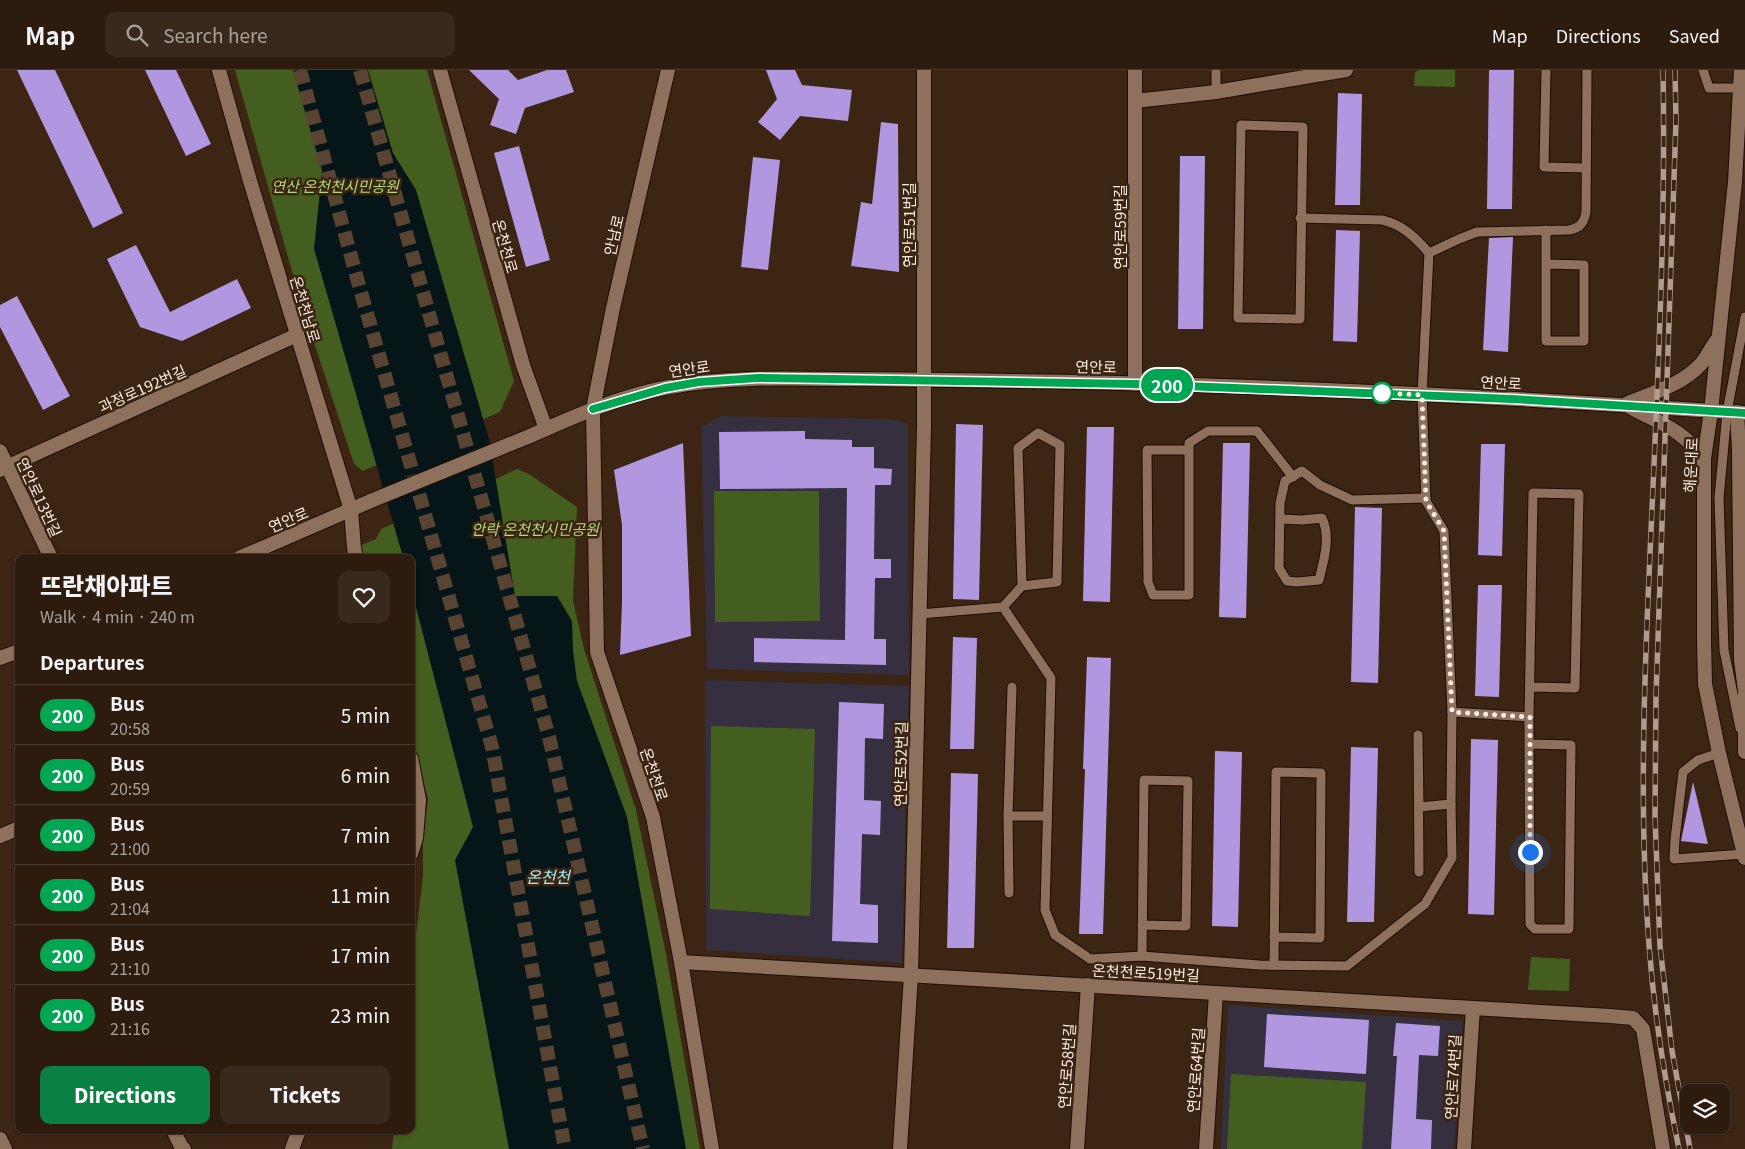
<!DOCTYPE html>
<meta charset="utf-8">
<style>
:root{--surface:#2d1c0e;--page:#39291c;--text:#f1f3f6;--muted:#a7a19e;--line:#483a2e;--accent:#0b8043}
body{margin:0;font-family:Georgia,"Noto Sans KR",serif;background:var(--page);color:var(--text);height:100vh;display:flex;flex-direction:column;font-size:19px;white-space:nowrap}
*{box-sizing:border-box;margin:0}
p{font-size:16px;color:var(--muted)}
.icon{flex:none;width:28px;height:28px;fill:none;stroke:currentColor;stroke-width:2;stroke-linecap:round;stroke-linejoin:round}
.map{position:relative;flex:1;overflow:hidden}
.sheet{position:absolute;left:15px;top:484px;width:400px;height:580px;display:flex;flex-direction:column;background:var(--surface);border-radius:10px;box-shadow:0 1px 4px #0004,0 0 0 1px var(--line)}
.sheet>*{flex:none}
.badge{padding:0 10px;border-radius:16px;font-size:18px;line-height:32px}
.tools{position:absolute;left:1680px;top:1014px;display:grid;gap:10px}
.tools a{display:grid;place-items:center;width:50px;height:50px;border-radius:10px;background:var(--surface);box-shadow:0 1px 4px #0004,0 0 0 1px var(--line);font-size:25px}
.you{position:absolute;width:25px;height:25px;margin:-12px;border:4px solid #fff;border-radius:50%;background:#1a73e8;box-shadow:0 0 0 8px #1a73e833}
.map>.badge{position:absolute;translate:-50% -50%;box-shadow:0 0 0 2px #fff}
h2{padding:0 25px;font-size:19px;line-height:45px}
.round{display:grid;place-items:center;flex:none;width:52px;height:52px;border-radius:10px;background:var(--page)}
.overview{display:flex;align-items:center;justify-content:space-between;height:85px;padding:0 25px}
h1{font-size:24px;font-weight:800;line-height:38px}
.cta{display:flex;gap:10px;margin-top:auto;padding:10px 25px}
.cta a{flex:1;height:58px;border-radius:10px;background:var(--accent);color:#fff;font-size:20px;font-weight:800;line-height:58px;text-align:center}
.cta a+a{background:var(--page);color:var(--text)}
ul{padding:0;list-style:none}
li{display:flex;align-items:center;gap:15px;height:60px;padding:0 25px;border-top:1px solid var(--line)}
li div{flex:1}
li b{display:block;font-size:19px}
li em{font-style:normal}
li .badge{min-width:55px;font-weight:700;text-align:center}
header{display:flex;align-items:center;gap:30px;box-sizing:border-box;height:70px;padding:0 25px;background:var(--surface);border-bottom:1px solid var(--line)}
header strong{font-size:24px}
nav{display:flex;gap:28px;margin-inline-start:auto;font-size:18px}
.search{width:350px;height:45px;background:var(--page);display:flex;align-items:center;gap:12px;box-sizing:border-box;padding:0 18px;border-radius:10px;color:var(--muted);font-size:19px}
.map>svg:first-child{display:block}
.education{fill:#352f40}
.green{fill:#445e1f}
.water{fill:#061517}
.building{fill:#b097e0}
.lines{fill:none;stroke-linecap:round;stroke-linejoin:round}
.trunk-tunnel{stroke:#594332;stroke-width:14;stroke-dasharray:14 7;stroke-linecap:butt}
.service-casing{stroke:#220d00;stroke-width:11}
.minor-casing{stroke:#220d00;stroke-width:16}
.tertiary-casing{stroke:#220d00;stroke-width:16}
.secondary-casing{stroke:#220d00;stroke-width:16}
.service{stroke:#8d715d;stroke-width:9}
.minor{stroke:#8d715d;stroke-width:14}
.tertiary{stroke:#8d715d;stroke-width:14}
.secondary{stroke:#8d715d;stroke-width:14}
.rail-casing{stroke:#af9c8f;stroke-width:5.5}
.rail{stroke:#3c2513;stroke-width:4;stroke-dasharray:11;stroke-linecap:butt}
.secondary-bridge-casing{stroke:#220d00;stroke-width:16;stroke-linecap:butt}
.secondary-bridge{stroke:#8d715d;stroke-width:14}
.line-casing{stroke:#fff;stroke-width:11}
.line{stroke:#00a651;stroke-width:8}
.walk{stroke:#fbebe0;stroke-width:5;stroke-dasharray:0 9}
.stop-dot{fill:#fff;stroke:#00a651;stroke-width:2.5}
.labels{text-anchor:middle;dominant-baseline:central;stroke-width:5;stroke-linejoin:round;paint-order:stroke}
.park-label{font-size:15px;font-style:italic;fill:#aeda77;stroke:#3c2513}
.street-label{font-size:15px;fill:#fbebe0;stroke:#3c2513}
.water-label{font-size:16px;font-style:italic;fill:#9deefe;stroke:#3c2513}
</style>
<header>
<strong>Map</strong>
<div class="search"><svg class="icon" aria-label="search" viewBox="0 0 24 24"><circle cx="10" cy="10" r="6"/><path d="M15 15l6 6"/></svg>Search here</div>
<nav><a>Map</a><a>Directions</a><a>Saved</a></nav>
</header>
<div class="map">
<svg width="1745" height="1079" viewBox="0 0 1745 1079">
<rect width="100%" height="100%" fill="#3c2513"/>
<g class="education">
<path d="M720 346 892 349 908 354 909 605 707 599 701 357Z"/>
<path d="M705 610 909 616 902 893 706 880Z"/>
<path d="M1228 935 1463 951 1454 1079H1221Z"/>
</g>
<g class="green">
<path d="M235 0H427L514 311 500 342 363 401 354 394 301 233Z"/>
<path d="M1420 0H1455V17L1414 16 1415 2Z"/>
<path d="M517 399 529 404 577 437 573 531 584 579 636 740 666 884 700 1079H663L507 534 485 414Z"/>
<path d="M714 421H819L820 551 715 552Z"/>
<path d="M404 449 548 1079H392L394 1060H411V907L423 806V766L428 729 411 663V488L363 487 359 476 376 469 381 459Z"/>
<path d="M711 656 815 659 810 846 710 839Z"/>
<path d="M1531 887 1570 889 1569 921 1528 920Z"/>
<path d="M1231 1004 1366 1012 1362 1079H1227Z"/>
</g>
<path class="water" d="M293 0H368L393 83 416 120 489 369 515 526H557L572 551 573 581 577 611 627 747 686 1079H509L455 790 473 757 411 518V488L403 487 314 179 322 101Z"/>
<g class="building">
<path d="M17 0H55L123 143 93 158Z"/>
<path d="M145 0H176L211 74 186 86Z"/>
<path d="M469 0H508L518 10 547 0H566L574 22 525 38 516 64 490 55 499 29Z"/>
<path d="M766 0H795L802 15 852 20 848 51 800 46 780 70 758 52 777 29Z"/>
<path d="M1489 0H1514L1512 139H1487Z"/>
<path d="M1338 23 1362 24 1360 135H1335Z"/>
<path d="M881 52 898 54 899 202 851 196 861 132 872 134Z"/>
<path d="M519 76 550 190 526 197 494 83Z"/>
<path d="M1180 86H1205L1203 259H1178Z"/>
<path d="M753 87 780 90 768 200 741 197Z"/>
<path d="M1336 160 1360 161 1357 272 1333 271Z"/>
<path d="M1513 167 1508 282 1483 280 1489 168Z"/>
<path d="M136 175 170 242 237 209 251 238 182 271 140 257 107 189Z"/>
<path d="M17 226 70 326 43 340 0 257V235Z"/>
<path d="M956 354 983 355 979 530 953 529Z"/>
<path d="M1087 357H1114L1110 532 1083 531Z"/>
<path d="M805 361V369L852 370V377H874V398L892 399 891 415H875L874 489H891V508H875L874 569H886V595L754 592V568L845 570 847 418 720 419 719 362Z"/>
<path d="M683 373 691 566 620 585 622 532V455L614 400Z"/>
<path d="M1223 373H1250L1246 548 1219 547Z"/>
<path d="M1481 374H1505L1502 486 1478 485Z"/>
<path d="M1355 437 1382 438 1378 613 1351 612Z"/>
<path d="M1478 515H1502L1499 627 1475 626Z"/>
<path d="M953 567 977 568 974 679H950Z"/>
<path d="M1087 587 1111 588 1103 864H1079L1085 699H1083Z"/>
<path d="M839 632 884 634 883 669 865 668 864 730 881 731 880 765 862 764 860 834 878 835V873L832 871Z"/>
<path d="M1471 669 1498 670 1494 845 1468 844Z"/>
<path d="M1351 677 1378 678 1374 852H1347Z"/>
<path d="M1215 681 1242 682 1238 857 1212 856Z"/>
<path d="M951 703 978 704 974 878H947Z"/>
<path d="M1693 712 1708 774 1681 771Z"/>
<path d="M1267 944 1369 950 1366 1004 1264 997Z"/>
<path d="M1396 953 1440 956 1438 986 1419 985 1416 1049 1432 1050 1431 1079H1391L1397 986H1393Z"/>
</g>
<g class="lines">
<g class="trunk-tunnel">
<path d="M300 0 360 219 492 677 565 1079"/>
<path d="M360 0 549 667 643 1079"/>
</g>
<g class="service-casing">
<g id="service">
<path d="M1216 0V22"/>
<path d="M1546 0 1544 97 1586 98"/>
<path d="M1703 0 1709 18H1740"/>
<path d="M1241 55 1303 57 1300 249 1238 248Z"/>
<path d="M1300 148 1382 150C1402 154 1416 168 1429 183L1422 325 1426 431 1444 461 1452 642 1451 734 1419 737 1418 665 1419 802"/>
<path d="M1429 183 1459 169 1477 162 1569 160C1580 158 1584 153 1586 142L1587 0"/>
<path d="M1546 194 1584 195V271H1546V160"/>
<path d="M1189 380H1147L1148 512 1153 525H1189V373L1208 361H1257L1293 407"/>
<path d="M1280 449 1302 450 1322 448C1331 467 1324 490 1319 510L1297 512 1287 511 1279 498 1280 433 1285 411 1302 401 1320 415 1352 430 1426 428"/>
<path d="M1003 537 1051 608 1045 840 1055 865 1090 889 1142 886 1259 895 1347 896 1425 834 1452 788 1451 734"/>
<path d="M920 544 1003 537 1022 516 1057 512 1060 375 1038 363 1018 378 1022 516"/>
<path d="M1012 617 1008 746H1047"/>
<path d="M1452 642 1529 647"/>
<path d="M1740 658 1724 580 1719 428 1727 342 1745 247"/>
<path d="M1529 674 1571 675 1569 859H1535L1530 854 1529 674V647L1533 423 1579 424 1575 618 1531 617"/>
<path d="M1719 683 1698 690 1683 702 1675 769 1674 789 1744 784"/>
<path d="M1008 746 1009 823"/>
<path d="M1142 886 1144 710 1188 711 1186 856 1142 855"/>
<path d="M1274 895 1276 702 1321 703 1320 868 1274 867"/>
</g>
</g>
<g class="minor-casing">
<g id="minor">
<path d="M1135 0V314"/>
<path d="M1135 31 1216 22 1346 0"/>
<path d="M0 381 51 488"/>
<path d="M0 400 297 265"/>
<path d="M0 766 19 758"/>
<path d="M681 892 1610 946 1633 948 1643 959 1663 1079"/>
<path d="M173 1060 181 1076 184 1079"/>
<path d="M900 1079 911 905 924 357V0"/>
<path d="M1077 1079 1088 915"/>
<path d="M1206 1079 1216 923"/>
<path d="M1464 1079 1473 938"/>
</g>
</g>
<g class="tertiary-casing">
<g id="tertiary">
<path d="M219 0 250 111 351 440 354 478 356 488"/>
<path d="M440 0 523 295 546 359"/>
<path d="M668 0 613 238 593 339 597 582 653 747 681 892 712 1079"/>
<path d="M411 688 419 730 416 768 411 784"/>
<path d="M292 1079 299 1060"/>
</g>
</g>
<g class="secondary-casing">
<g id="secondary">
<path d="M1741 0 1735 112 1711 341 1704 389V570L1705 614 1719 683 1745 788"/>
<path d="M1628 333C1653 323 1683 314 1701 294 1707 287 1711 278 1716 271"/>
<path d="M1630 337C1661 354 1682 359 1704 389"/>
<path d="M1737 342 1739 379 1741 590 1745 620"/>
<path d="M530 366C575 346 620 326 669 317 724 307 779 308 835 309 917 309 999 311 1081 312 1302 317 1524 328 1745 343"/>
<path d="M239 488 373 430"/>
<path d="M0 588 19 581"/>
<path d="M1745 624V682"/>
<path d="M0 1069 5 1079"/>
</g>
</g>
<use href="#service" class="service"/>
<use href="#minor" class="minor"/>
<use href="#tertiary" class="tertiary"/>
<use href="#secondary" class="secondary"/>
<g class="rail-casing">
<g id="rail">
<path d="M1663 0C1666 161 1657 323 1650 484 1644 614 1639 744 1649 875 1654 943 1665 1012 1679 1079"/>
<path d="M1675 0 1676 51 1656 627 1655 747 1660 876 1672 981 1690 1079"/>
</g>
</g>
<use href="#rail" class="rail"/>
<g class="secondary-bridge-casing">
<path id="secondary-bridge" d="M373 430 530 366"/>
</g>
<use href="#secondary-bridge" class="secondary-bridge"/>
</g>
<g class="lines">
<g class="line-casing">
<path id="line" d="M593 339 665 318 699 312 757 308 832 309 1135 314 1512 329 1745 343"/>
</g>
<use href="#line" class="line"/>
<path class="walk" d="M1382 323 1422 325 1426 431 1444 461 1452 642 1530 647V782"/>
</g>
<circle class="stop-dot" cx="1382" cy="323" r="10"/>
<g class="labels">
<g class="park-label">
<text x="335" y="115">연산 온천천시민공원</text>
<text x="535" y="458">안락 온천천시민공원</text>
</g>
<g class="street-label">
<text transform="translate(908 155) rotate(-90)">연안로51번길</text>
<text transform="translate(1119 157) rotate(-90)">연안로59번길</text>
<text transform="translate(613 165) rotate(-77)">안남로</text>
<text transform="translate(506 176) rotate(74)">온천천로</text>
<text transform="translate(306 239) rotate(73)">온천천남로</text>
<text transform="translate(1096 296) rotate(1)">연안로</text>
<text transform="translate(689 298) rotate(-8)">연안로</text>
<text transform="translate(1501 312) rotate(3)">연안로</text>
<text transform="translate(142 318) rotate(-24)">과정로192번길</text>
<text transform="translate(1690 395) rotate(-87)">해운대로</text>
<text transform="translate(40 427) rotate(65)">연안로13번길</text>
<text transform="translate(288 449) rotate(-23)">연안로</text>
<text transform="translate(900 694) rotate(-89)">연안로52번길</text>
<text transform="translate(655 704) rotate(71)">온천천로</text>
<text transform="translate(1146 902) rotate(3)">온천천로519번길</text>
<text transform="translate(1066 996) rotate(-86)">연안로58번길</text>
<text transform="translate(1195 1000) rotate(-86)">연안로64번길</text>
<text transform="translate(1452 1007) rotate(-87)">연안로74번길</text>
</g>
<g class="water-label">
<text x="548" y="806">온천천</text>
</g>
</g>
</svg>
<div class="tools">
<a><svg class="icon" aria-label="layers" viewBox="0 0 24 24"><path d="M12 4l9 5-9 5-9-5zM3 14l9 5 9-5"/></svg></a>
</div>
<div class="you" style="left:1530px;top:782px"></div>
<b class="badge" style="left:1167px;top:315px;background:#00a651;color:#fff">200</b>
<section class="sheet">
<div class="overview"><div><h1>뜨란채아파트</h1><p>Walk · 4 min · 240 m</p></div><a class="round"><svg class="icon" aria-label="heart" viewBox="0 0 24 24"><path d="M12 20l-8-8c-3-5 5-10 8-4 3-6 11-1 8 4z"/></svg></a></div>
<h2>Departures</h2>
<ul>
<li><span class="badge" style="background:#00a651;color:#fff">200</span><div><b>Bus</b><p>20:58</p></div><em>5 min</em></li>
<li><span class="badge" style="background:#00a651;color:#fff">200</span><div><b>Bus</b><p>20:59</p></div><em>6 min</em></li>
<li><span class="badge" style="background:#00a651;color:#fff">200</span><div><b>Bus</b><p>21:00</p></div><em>7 min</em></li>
<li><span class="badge" style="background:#00a651;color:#fff">200</span><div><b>Bus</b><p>21:04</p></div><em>11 min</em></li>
<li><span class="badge" style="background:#00a651;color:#fff">200</span><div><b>Bus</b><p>21:10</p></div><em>17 min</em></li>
<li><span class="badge" style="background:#00a651;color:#fff">200</span><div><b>Bus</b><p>21:16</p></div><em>23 min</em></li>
</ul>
<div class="cta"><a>Directions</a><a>Tickets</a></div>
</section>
</div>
